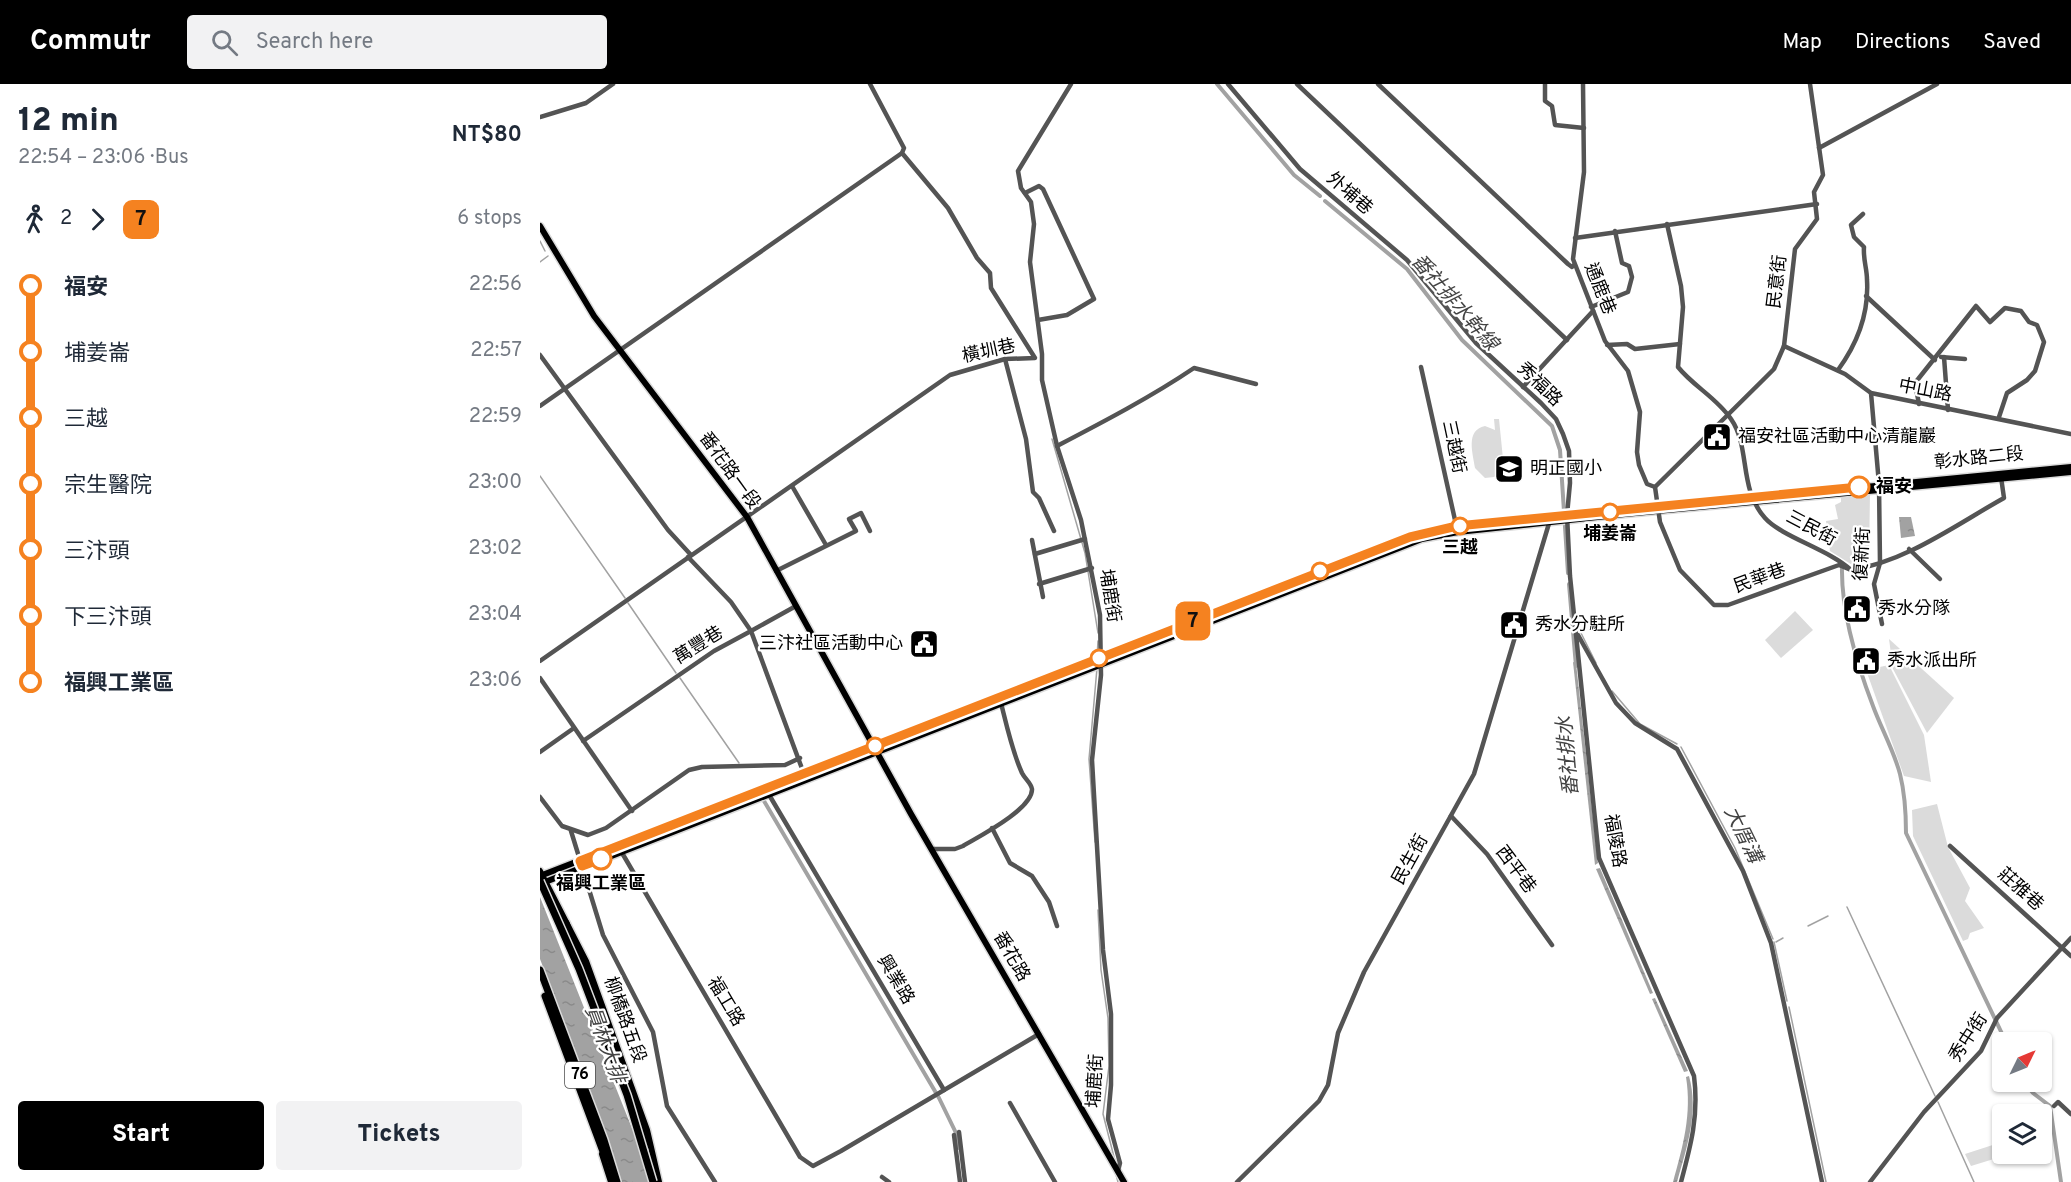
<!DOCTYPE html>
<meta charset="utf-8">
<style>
:root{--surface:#fff;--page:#f2f2f3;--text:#1f2937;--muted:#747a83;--accent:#000}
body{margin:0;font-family:Overpass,"Noto Sans TC",sans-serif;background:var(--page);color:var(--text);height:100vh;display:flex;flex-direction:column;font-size:22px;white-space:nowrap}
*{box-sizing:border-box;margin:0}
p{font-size:20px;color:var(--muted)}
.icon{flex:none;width:33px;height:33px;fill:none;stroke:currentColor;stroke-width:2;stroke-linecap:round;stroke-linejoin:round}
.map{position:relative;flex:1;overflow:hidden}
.drawer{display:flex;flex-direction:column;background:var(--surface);width:540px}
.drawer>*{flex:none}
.badge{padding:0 12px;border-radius:9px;font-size:21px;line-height:39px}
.needle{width:39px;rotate:47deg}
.tools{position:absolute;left:1452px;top:948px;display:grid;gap:12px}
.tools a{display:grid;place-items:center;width:60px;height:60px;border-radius:6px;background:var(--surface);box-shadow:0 2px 4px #0004;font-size:30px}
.map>.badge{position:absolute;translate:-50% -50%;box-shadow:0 0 0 3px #fff}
.legs{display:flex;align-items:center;gap:9px;height:66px;padding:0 18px;font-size:20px}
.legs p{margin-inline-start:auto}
.headline{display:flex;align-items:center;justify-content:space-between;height:102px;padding:0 18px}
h1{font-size:33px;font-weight:800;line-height:45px}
.action{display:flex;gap:12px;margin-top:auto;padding:12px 18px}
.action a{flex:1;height:69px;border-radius:6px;background:var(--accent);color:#fff;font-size:24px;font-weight:800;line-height:69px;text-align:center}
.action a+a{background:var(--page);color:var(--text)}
ul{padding:0 18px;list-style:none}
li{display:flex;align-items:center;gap:21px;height:66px;font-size:22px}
li i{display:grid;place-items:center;width:9px;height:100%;margin:0 8px;background:currentColor}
li i::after{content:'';width:15px;height:15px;margin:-8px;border:4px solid;border-radius:50%;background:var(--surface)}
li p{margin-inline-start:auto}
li:first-child i{background:linear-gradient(#0000 50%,currentColor 0)}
li:last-child i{background:linear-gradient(currentColor 50%,#0000 0)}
header{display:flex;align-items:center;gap:36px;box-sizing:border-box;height:84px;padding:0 30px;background:var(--accent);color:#fff}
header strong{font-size:28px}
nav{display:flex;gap:33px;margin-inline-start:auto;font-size:21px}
.search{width:420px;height:54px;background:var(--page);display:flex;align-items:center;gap:15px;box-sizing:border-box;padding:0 21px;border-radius:6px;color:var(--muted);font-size:22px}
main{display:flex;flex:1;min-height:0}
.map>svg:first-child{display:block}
.green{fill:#dbdbdb}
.water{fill:url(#water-ripples)}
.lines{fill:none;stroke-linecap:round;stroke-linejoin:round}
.stream{stroke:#a2a2a2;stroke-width:1.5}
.canal{stroke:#a2a2a2;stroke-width:4}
.major-casing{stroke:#dbdbdb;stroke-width:9}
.highway-casing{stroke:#dbdbdb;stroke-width:10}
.minor{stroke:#545454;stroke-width:4.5}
.major{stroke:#000;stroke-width:6}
.highway{stroke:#000;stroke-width:7}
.highway-bridge-casing{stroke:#dbdbdb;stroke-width:10;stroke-linecap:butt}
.highway-bridge{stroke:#000;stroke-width:7}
.line-1-casing{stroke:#fff;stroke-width:14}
.line-1{stroke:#f58220;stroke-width:9}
.stop-1-dot{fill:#fff;stroke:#f58220;stroke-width:3}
.labels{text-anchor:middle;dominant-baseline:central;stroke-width:4.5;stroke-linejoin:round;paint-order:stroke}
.shield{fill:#fff;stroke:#4c4c4c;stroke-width:1.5}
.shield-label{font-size:16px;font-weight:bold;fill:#000}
.street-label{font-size:18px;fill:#000;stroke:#fff}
.poi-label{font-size:18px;fill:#000;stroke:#fff;text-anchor:start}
.stop-label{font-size:18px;font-weight:bold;fill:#000;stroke:#fff}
.water-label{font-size:20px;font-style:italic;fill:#434343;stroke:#fff}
</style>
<header>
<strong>Commutr</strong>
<div class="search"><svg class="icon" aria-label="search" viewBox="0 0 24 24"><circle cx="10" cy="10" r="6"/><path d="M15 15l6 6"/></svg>Search here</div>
<nav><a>Map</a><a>Directions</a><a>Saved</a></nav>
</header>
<main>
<section class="drawer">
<div class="headline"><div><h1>12 min</h1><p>22:54 – 23:06 · Bus</p></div><b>NT$80</b></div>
<div class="legs"><svg class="icon" aria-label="walk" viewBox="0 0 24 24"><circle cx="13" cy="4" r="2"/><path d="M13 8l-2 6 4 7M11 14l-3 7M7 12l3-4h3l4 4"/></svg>2<svg class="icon" aria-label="forward" viewBox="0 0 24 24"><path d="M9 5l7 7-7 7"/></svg><b class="badge" style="background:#f58220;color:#111">7</b><p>6 stops</p></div>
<ul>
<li><i style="color:#f58220"></i><b>福安</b><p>22:56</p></li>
<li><i style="color:#f58220"></i><span>埔姜崙</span><p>22:57</p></li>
<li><i style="color:#f58220"></i><span>三越</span><p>22:59</p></li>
<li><i style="color:#f58220"></i><span>宗生醫院</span><p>23:00</p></li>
<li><i style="color:#f58220"></i><span>三汴頭</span><p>23:02</p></li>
<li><i style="color:#f58220"></i><span>下三汴頭</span><p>23:04</p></li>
<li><i style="color:#f58220"></i><b>福興工業區</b><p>23:06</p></li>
</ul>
<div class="action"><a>Start</a><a>Tickets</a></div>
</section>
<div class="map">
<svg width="1531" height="1098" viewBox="0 0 1531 1098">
<defs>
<pattern id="water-ripples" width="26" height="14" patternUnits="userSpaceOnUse" patternTransform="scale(1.5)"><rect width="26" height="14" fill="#a2a2a2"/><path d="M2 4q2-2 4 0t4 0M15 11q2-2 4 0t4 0" fill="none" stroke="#8a8a8a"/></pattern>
</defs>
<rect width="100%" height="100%" fill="#fff"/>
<g class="green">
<path d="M954 335H959L965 395 961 396 960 388 954 393 945 394 935 384C933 370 925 346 945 342L955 346Z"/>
<path d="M1330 409 1329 477 1314 482 1290 467 1286 437 1298 435 1295 421 1301 418V411Z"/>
<path d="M1255 527 1273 546 1241 574 1225 556Z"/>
<path d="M1349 555 1414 614 1387 649 1353 585Z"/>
<path d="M1349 581 1384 651 1391 698 1364 692 1326 586Z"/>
<path d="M1397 720 1408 763 1430 804 1425 817 1444 844 1430 849 1428 855 1423 857 1373 752 1372 726Z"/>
<path d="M1462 1058V1070H1470L1431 1082 1425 1070Z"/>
</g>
<g class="water">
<path d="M1359 433H1371L1375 452 1361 454Z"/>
<path d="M1033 578 1036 579 1058 779 1055 781Z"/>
<path d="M1060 784 1113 909 1110 910 1056 785Z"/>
<path d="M0 813 105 1077 109 1098H79L52 1012 0 875Z"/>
<path d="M1115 914 1148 987 1144 988 1112 915Z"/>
<path d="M1149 992C1159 1028 1147 1063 1137 1098H1133C1143 1062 1152 1030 1146 993Z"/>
</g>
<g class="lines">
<g class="stream">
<path d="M0 157 5 167"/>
<path d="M0 178 8 172"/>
<path d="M512 355 545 469 558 549"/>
<path d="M0 392 85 514"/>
<path d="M88 519 136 589"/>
<path d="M1039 545 1056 579"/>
<path d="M557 573 558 557"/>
<path d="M140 594 199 679"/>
<path d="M1072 607 1100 640 1137 660"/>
<path d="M1141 663 1195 764 1233 855"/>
<path d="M555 758 549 675 557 584"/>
<path d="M1307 823 1395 1012"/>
<path d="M558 826 561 886 568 934 569 982 563 1030 575 1077"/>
<path d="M1268 842 1288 832"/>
<path d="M1234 858 1247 917"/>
<path d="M1236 858 1243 854"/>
<path d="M1249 923 1286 1098"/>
<path d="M1398 1018 1434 1098"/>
<path d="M575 1087 578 1098"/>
</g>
<g class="canal">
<path d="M677 0 754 91 780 112"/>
<path d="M785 117 867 185 922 256 1012 342 1020 366 1028 489"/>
<path d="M1302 483C1301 529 1317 580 1333 622 1341 644 1354 667 1360 690 1365 710 1366 729 1366 749L1466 958"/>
<path d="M1029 500 1036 582"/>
<path d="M224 717 399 1014 417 1051 418 1064"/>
<path d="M1484 998 1493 1009 1510 1022 1521 1098"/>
</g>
<g class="major-casing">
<g id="major">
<path d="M0 142 54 232 207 433 371 730 584 1098"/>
<path d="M1325 403 1531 383"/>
<path d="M0 787 46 877 107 1046 119 1098"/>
<path d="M0 792 870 453 917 442 1297 405"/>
<path d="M0 800 882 455 918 448 1085 430 1531 388"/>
<path d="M62 1070 71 1098"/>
</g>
</g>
<g class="highway-casing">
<g id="highway">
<path d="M26 839 87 1002"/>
<path d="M0 886 64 1056 77 1098"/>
<path d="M5 912 65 1073"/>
<path d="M91 1013 105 1056 104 1065"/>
</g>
</g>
<g class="minor">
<path d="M531 0 478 87 481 104 491 118 494 140 490 178 502 270V296L517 362 541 436 560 531 561 591 552 676 563 866 571 930V1001L568 1035 580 1079 578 1087"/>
<path d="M688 0 760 85 867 176 936 259 1001 319 1016 335 1023 350 1029 367 1030 399 1027 431 1030 492 1059 774 1154 992C1159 1031 1151 1061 1141 1098"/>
<path d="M757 0 1027 256"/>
<path d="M838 0 1028 180 1032 183 1034 181"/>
<path d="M1005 0V17L1012 22 1015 41 1044 44"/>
<path d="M1043 0 1044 88 1033 175 1065 257 1088 287 1100 328 1097 368 1099 381 1107 400 1115 403"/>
<path d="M1270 0 1283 91 1274 108 1277 135 1255 165 1244 262 1234 285 1225 294 1115 403 1120 438 1140 486 1174 521H1188L1299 481 1311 486"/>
<path d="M0 33 46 19 73 0"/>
<path d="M1279 64 1397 0"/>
<path d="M485 109 499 102 503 105 554 215 527 231 498 236"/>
<path d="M1127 140 1141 202 1143 223 1138 283C1153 302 1177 314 1191 335 1211 364 1198 404 1225 434 1242 453 1288 465 1311 486 1366 478 1417 440 1464 414L1461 393"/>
<path d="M1035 154 1277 120"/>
<path d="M1326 212 1395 276"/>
<path d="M1051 223 1088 208 1092 193 1089 182 1082 179 1075 147"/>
<path d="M1067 261 1087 260 1095 265 1140 260"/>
<path d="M1244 262 1305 290 1331 309 1531 350"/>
<path d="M0 271 128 446 151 471"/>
<path d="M1401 273 1425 275"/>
<path d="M1404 273 1408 326"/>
<path d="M465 275 486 355 493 408 499 414 514 447"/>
<path d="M881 283 917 445"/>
<path d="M1298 286C1317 260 1329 229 1327 196 1327 184 1323 176 1324 163L1314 153 1311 141 1323 130"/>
<path d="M983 303 1053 227"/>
<path d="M1331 309 1339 400 1340 479 1334 500 1342 540"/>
<path d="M1379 320 1375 299 1436 222 1450 238 1465 224 1481 227 1489 238 1497 241 1504 258 1495 287 1487 296 1467 309 1459 333"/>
<path d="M0 322 362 69"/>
<path d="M517 362C563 338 611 313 654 284L716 300"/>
<path d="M252 402 286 461"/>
<path d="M492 456 503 513"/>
<path d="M1369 465 1400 495"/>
<path d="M495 470 545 455"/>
<path d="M236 487 316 447 309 435 321 429 330 447"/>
<path d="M499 500 552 484"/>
<path d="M256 522 211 547 264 690"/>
<path d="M1038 551 1076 619 1095 639 1137 665 1203 787 1231 859 1282 1098"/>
<path d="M0 577 410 291 465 275 495 274 451 204 450 189 437 174 408 124 362 69 364 64 330 0"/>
<path d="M0 594 92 727"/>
<path d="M43 657 174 567 211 547 191 518 148 473"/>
<path d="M0 668 34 644"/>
<path d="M228 709 404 1006"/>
<path d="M0 713 22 742 48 751 66 744 149 686 162 683 245 681 260 674"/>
<path d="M911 732 947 770 1012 861"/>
<path d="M452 744 470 779 492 792 509 818 517 842"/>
<path d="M31 747 63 851 113 948 127 1022 175 1098"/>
<path d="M78 762 260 1073 273 1082 301 1067 499 950"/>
<path d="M1410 762 1531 872"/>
<path d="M392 765H415L423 762C438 753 493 725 492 705 491 699 485 695 482 689 472 667 467 643 461 619"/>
<path d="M470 1019 515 1098"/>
<path d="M1514 1022 1518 1018 1531 1030"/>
<path d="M419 1048 425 1098"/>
<path d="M414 1051 420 1098"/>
<path d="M342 1093 349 1098"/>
<path d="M697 1098 779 1017 788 1001 798 949 824 888 934 690 1010 436"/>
<path d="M1330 1098 1384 1028 1441 967 1457 934 1531 854"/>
</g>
<use href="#major" class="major"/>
<use href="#highway" class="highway"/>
<g class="highway-bridge-casing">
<path id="highway-bridge" d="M0 797 39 885 87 1011 113 1098"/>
</g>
<use href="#highway-bridge" class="highway-bridge"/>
</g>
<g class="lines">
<g class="line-1-casing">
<path id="line-1" d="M61 775 42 782 40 777 870 453 917 442 1319 403"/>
</g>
<use href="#line-1" class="line-1"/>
</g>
<defs>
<g id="civic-square" transform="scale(1.5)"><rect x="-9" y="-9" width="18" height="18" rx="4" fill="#000" stroke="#fff"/><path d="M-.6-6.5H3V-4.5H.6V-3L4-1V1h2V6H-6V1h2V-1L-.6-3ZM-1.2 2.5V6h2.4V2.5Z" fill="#fff"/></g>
<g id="school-square" transform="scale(1.5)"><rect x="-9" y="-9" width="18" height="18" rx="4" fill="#000" stroke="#fff"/><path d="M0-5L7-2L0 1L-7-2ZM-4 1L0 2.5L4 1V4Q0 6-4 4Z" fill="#fff"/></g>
</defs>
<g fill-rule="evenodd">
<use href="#civic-square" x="1177" y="353"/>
<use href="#school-square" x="969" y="385"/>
<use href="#civic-square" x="1317" y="525"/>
<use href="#civic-square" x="974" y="541"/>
<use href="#civic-square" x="384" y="560"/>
<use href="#civic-square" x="1326" y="577"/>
</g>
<g class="stop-1-dot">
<circle cx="1319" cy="403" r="10"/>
<circle cx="1070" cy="428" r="8"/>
<circle cx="920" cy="442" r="8"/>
<circle cx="780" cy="487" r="8"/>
<circle cx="559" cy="574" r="8"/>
<circle cx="335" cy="662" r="8"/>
<circle cx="61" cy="775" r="10"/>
</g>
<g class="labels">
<rect class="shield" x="25" y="978" width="30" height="26" rx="4.5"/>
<g class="shield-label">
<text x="40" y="991">76</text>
</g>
<g class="street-label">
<text transform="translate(809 110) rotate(41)">外埔巷</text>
<text transform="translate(1238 198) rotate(-83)">民意街</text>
<text transform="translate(1059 205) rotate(68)">通鹿巷</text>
<text transform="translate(449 268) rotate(-12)">橫圳巷</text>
<text transform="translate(999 301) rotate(44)">秀福路</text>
<text transform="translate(1385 307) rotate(11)">中山路</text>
<text transform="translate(913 363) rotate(78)">三越街</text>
<text transform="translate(1439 375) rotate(-6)">彰水路二段</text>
<text transform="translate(189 387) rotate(54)">番花路一段</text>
<text transform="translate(1271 445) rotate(28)">三民街</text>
<text transform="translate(1323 470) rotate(-87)">復新街</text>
<text transform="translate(1220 495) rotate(-20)">民華巷</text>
<text transform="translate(569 512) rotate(81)">埔鹿街</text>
<text transform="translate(159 562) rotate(-32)">萬豐巷</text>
<text transform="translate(1074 757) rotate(80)">福陵路</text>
<text transform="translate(871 776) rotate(-61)">民生街</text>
<text transform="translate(975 786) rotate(53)">西平巷</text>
<text transform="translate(1480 806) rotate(42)">莊雅巷</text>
<text transform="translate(471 873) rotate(60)">番花路</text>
<text transform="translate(355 896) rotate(59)">興業路</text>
<text transform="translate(185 918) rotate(59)">福工路</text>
<text transform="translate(84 936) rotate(70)">柳橋路五段</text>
<text transform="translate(1429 954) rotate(-57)">秀中街</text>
<text transform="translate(556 997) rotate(-87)">埔鹿街</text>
</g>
<g class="poi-label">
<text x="1198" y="353">福安社區活動中心清龍巖</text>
<text x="990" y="385">明正國小</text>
<text x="1338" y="525">秀水分隊</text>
<text x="995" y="541">秀水分駐所</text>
<text x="363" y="560" text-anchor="end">三汴社區活動中心</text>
<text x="1347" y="577">秀水派出所</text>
</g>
<g class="stop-label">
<text x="1336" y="403" text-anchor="start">福安</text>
<text x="1070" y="450">埔姜崙</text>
<text x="920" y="464">三越</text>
<text x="61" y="800">福興工業區</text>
</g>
<g class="water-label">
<text transform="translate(914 219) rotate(49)">番社排水幹線</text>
<text transform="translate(1029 672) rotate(-95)">番社排水</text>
<text transform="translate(1202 751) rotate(64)">大厝溝</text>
<text transform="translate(64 961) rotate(70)">員林大排</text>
</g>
</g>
</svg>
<div class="tools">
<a><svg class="needle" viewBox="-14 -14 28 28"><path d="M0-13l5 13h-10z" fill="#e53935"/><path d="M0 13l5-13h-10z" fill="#747a83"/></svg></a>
<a><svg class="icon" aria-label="layers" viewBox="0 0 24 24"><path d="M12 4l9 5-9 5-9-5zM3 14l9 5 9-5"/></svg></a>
</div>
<b class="badge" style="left:653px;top:537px;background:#f58220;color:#111">7</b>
</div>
</main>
